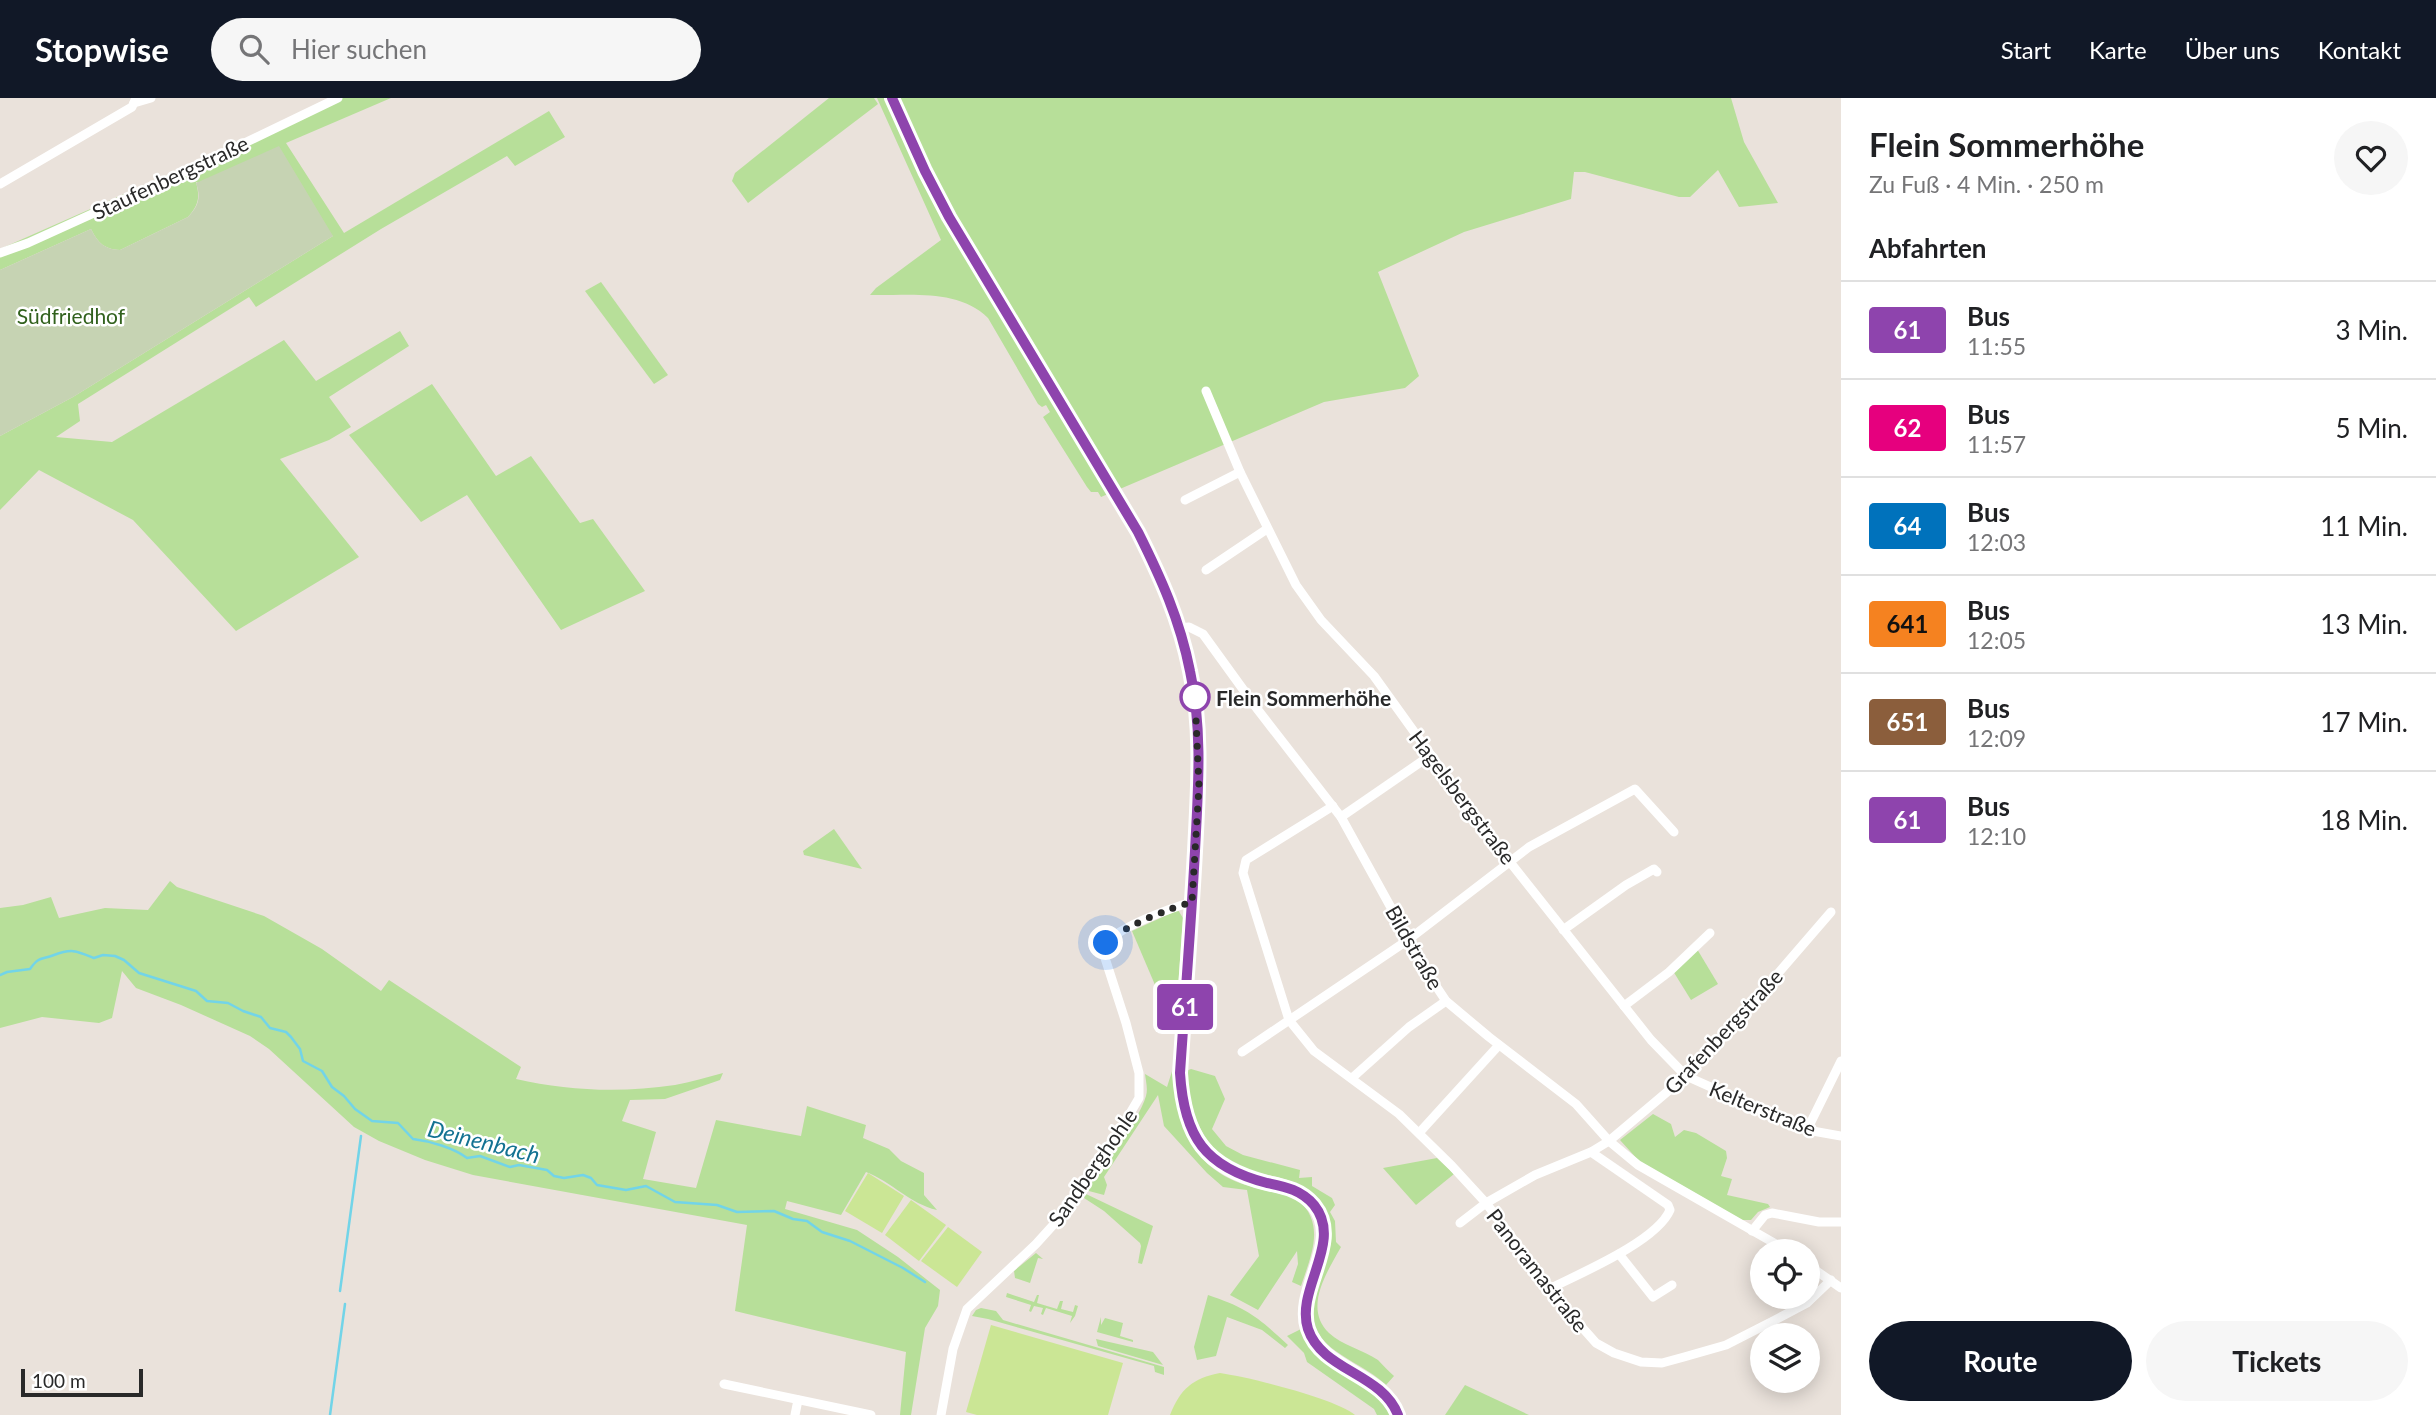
<!DOCTYPE html>
<html lang="de">
<meta charset="utf-8">
<style>
:root{--surface:#fff;--page:#f6f6f6;--text:#202124;--muted:#757577;--line:#e0e0e0;--accent:#111827}
body{margin:0;font-family:Lato,sans-serif;background:var(--page);color:var(--text);height:100vh;display:flex;flex-direction:column;font-size:26px;white-space:nowrap}
*{box-sizing:border-box;margin:0}
p{font-size:23px;color:var(--muted)}
.icon{flex:none;width:38px;height:38px;fill:none;stroke:currentColor;stroke-width:2;stroke-linecap:round;stroke-linejoin:round}
.map{position:relative;flex:1;overflow:hidden}
.drawer{display:flex;flex-direction:column;background:var(--surface);width:595px}
.drawer>*{flex:none}
.badge{padding:0 14px;border-radius:5px;font-size:24px;line-height:46px}
.fabs{position:absolute;left:1750px;top:1141px;display:grid;gap:14px}
.fabs a{display:grid;place-items:center;width:70px;height:70px;border-radius:50%;background:var(--surface);box-shadow:0 4px 18px #0003;font-size:35px}
.scale{position:absolute;left:21px;bottom:18px;width:122px;box-sizing:border-box;padding-left:7px;border:4px solid #292929;border-top:0;font-size:19px;line-height:24px;white-space:nowrap;color:#292929;-webkit-text-stroke:5px #fff;paint-order:stroke}
.you{position:absolute;width:35px;height:35px;margin:-18px;border:5px solid #fff;border-radius:50%;background:#1a73e8;box-shadow:0 0 0 10px #1a73e833}
.map>.badge{position:absolute;translate:-50% -50%;box-shadow:0 0 0 4px #fff}
h2{padding:0 28px;font-size:26px;line-height:63px}
.round{display:grid;place-items:center;flex:none;width:74px;height:74px;border-radius:37px;background:var(--page)}
.head{display:flex;align-items:center;justify-content:space-between;height:119px;padding:0 28px}
h1{font-size:33px;font-weight:700;line-height:52px}
.button{display:flex;gap:14px;margin-top:auto;padding:14px 28px}
.button a{flex:1;height:80px;border-radius:42px;background:var(--accent);color:#fff;font-size:28px;font-weight:700;line-height:80px;text-align:center}
.button a+a{background:var(--page);color:var(--text)}
ul{padding:0;list-style:none}
li{display:flex;align-items:center;gap:21px;height:98px;padding:0 28px;border-top:2px solid var(--line)}
li div{flex:1}
li b{display:block;font-size:26px}
li em{font-style:normal}
li .badge{min-width:77px;font-weight:700;text-align:center}
header{display:flex;align-items:center;gap:42px;box-sizing:border-box;height:98px;padding:0 35px;background:var(--accent);color:#fff}
header strong{font-size:33px}
nav{display:flex;gap:38px;margin-inline-start:auto;font-size:24px}
.search{width:490px;height:63px;background:var(--page);display:flex;align-items:center;gap:18px;box-sizing:border-box;padding:0 24px;border-radius:38px;color:var(--muted);font-size:26px}
main{display:flex;flex:1;min-height:0}
.map>svg:first-child{display:block}
.green{fill:#b7df99}
.cemetery{fill:#c6d3b3}
.pitch{fill:#cbe695}
.lines{fill:none;stroke-linecap:round;stroke-linejoin:round}
.stream{stroke:#72d4e8;stroke-width:2.5}
.minor{stroke:#fff;stroke-width:9}
.major{stroke:#eabd60;stroke-width:10}
.line-casing{stroke:#fff;stroke-width:16}
.line{stroke:#8e44ad;stroke-width:10}
.walk{stroke:#292929;stroke-width:7;stroke-dasharray:0 12.6}
.stop-dot{fill:#fff;stroke:#8e44ad;stroke-width:3.5}
.labels{text-anchor:middle;dominant-baseline:central;stroke-width:5;stroke-linejoin:round;paint-order:stroke}
.street-label{font-size:21px;fill:#292929;stroke:#fff}
.park-label{font-size:21px;fill:#31611d;stroke:#fff}
.stop-label{font-size:21px;font-weight:bold;fill:#292929;stroke:#fff;text-anchor:start}
.water-label{font-size:23px;font-style:italic;fill:#137292;stroke:#fff}
</style>
<header>
<strong>Stopwise</strong>
<div class="search"><svg class="icon" aria-label="search" viewBox="0 0 24 24"><circle cx="10" cy="10" r="6"/><path d="M15 15l6 6"/></svg>Hier suchen</div>
<nav><a>Start</a><a>Karte</a><a>Über uns</a><a>Kontakt</a></nav>
</header>
<main>
<div class="map">
<svg width="1841" height="1317" viewBox="0 0 1841 1317">
<rect width="100%" height="100%" fill="#eae2db"/>
<g class="green">
<path d="M341 0H391L286 45 344 135 549 13 565 39 515 68 507 58 381 131 256 209 249 199 78 306 80 323 56 339 112 344 284 242 316 283 400 233 409 248 329 299 351 329 329 342 280 361 359 459 236 533 133 422 39 372 0 412V338L73 299 333 138 196 84C200 99 199 107 188 119L120 152C104 151 98 145 91 131L0 172V151Z"/>
<path d="M829 0H874L878 6 748 105 732 83 735 75Z"/>
<path d="M877 0H1731L1744 44 1778 105 1739 109 1718 72 1690 99H1679L1585 74H1574L1571 101 1464 134 1378 174 1419 278 1405 290 1324 304 1101 399 1098 394H1091L1087 389 1043 319 1050 314 1046 307 1042 309 1038 306 988 220C958 190 908 198 870 197L876 190 941 142Z"/>
<path d="M601 184 668 277 654 286 585 193Z"/>
<path d="M432 286 496 378 531 358 580 425 593 421 645 493 561 532 467 397 421 424 349 337Z"/>
<path d="M834 731 862 771 804 757 803 753Z"/>
<path d="M170 783 177 789 264 818 322 851 381 893 389 882 521 969 516 981C568 993 622 995 675 987 691 984 707 979 723 975L720 982 665 1001 630 1002 622 1023 656 1034 643 1081 696 1090 716 1022 801 1038 807 1008 866 1027 863 1040 889 1051 901 1063 924 1075V1097L937 1112C910 1106 892 1084 866 1074L841 1117 787 1103 785 1111 857 1132 898 1159 940 1192 938 1208 925 1230 911 1317H900L906 1254 735 1213 747 1127 473 1077 425 1062 379 1043 354 1029 269 951 250 938 181 907 136 890 122 873 112 920 99 925 42 919 0 930V810L23 807 51 799 59 820 105 810 148 812Z"/>
<path d="M1178 812 1183 820 1177 904 1164 908 1132 833Z"/>
<path d="M1697 851 1718 886 1691 902 1673 873Z"/>
<path d="M1174 967C1177 1022 1187 1068 1246 1087 1263 1093 1281 1094 1298 1102 1326 1126 1311 1158 1301 1188L1292 1184 1298 1166 1297 1153 1258 1212 1230 1197 1259 1158 1247 1092 1223 1089 1207 1075 1164 1028 1158 997 1104 1079 1107 1087 1104 1097 1085 1092C1102 1068 1138 1025 1146 998 1148 991 1146 984 1145 976L1167 989Z"/>
<path d="M1191 971 1215 978 1225 1001 1212 1031 1226 1048 1243 1057 1300 1072 1299 1080 1312 1079V1088L1332 1100 1335 1107 1330 1114 1335 1123 1336 1144 1341 1149C1327 1174 1303 1210 1329 1235 1342 1247 1363 1252 1378 1262 1383 1267 1388 1273 1394 1278L1386 1287C1367 1268 1331 1257 1319 1236 1293 1193 1352 1145 1319 1103 1304 1084 1285 1081 1263 1076 1207 1063 1191 1025 1186 973Z"/>
<path d="M1653 1016 1671 1026 1675 1039 1684 1032 1696 1035 1726 1053 1727 1060 1721 1078 1732 1081 1727 1097 1768 1106 1770 1109 1758 1114 1751 1122H1742L1639 1063 1620 1042Z"/>
<path d="M1437 1060 1454 1076 1416 1107 1383 1070Z"/>
<path d="M1086 1096 1153 1128 1142 1166 1138 1165 1141 1148 1140 1145 1104 1113 1084 1100Z"/>
<path d="M1036 1155 1043 1161 1038 1160 1030 1185 1015 1180 1014 1173Z"/>
<path d="M1007 1195 1034 1204 1037 1197H1039L1037 1205 1057 1211 1060 1203H1063L1061 1211 1073 1214 1075 1207 1078 1208 1075 1218 1070 1225 1072 1218 1046 1210 1043 1217 1041 1216 1043 1210 1034 1208 1031 1214 1029 1213 1031 1207 1006 1199Z"/>
<path d="M1208 1197C1247 1210 1258 1219 1288 1247L1285 1250 1262 1232 1227 1219 1216 1258 1197 1262 1194 1249Z"/>
<path d="M981 1210 996 1213 1003 1222 1164 1269V1277L1155 1274 1154 1268 988 1221 972 1218 976 1212Z"/>
<path d="M1101 1219V1227L1105 1220 1123 1225 1120 1238 1133 1242V1244L1097 1234Z"/>
<path d="M1301 1231C1304 1237 1306 1245 1311 1251 1333 1279 1376 1282 1390 1317H1377L1374 1311 1307 1264 1304 1255 1287 1238Z"/>
<path d="M1096 1241 1153 1254 1163 1267 1098 1248Z"/>
<path d="M1465 1287 1529 1317H1445Z"/>
</g>
<path class="cemetery" d="M279 48 333 138 73 299 0 338V172L91 131C98 145 104 151 120 152L188 119C199 108 201 99 196 85Z"/>
<g class="pitch">
<path d="M868 1075 904 1098 882 1135 845 1113Z"/>
<path d="M911 1102 946 1127 919 1163 885 1137Z"/>
<path d="M948 1129 982 1154 957 1189 921 1163Z"/>
<path d="M991 1227 1123 1265 1108 1317H977L966 1314Z"/>
<path d="M1220 1275C1248 1279 1335 1300 1355 1317H1170C1180 1291 1193 1280 1220 1275Z"/>
</g>
<g class="lines">
<g class="stream">
<path d="M0 877 7 874 30 871C39 858 41 862 54 857 72 850 77 853 94 860L103 857 115 858 124 862 139 875 196 893 207 903 228 905 243 913 261 919 270 930 286 934 291 939 300 951 303 963 322 973 332 989 344 998 355 1011 372 1023 398 1025 413 1041C430 1043 454 1050 467 1060L480 1058 510 1069 519 1067 547 1072 554 1078 564 1080 583 1077 591 1080 597 1087 626 1092 646 1088 675 1104 717 1107 737 1114 774 1113 793 1121 807 1123 822 1134 850 1143 903 1170 925 1184"/>
<path d="M340 1193 361 1038"/>
<path d="M330 1317 345 1206"/>
</g>
<g class="minor">
<path d="M134 5 151 0"/>
<path d="M0 86 132 9 136 0"/>
<path d="M0 155 28 145 180 76 338 0"/>
<path d="M1206 293 1240 374 1296 487 1321 522 1374 578 1487 735 1651 942 1686 978 1807 1032 1841 1038"/>
<path d="M1185 402 1240 374"/>
<path d="M1206 472 1267 431"/>
<path d="M1180 530 1189 529 1203 536 1258 612 1341 719 1426 873 1446 903 1489 939 1576 1006 1609 1043 1638 1067 1788 1153"/>
<path d="M1333 708 1246 762 1243 775 1289 922 1314 953 1399 1016 1452 1068 1486 1105 1564 1209 1596 1245 1614 1255 1641 1264 1662 1265 1684 1259 1726 1247 1775 1222 1807 1205 1831 1182"/>
<path d="M1341 719 1431 657"/>
<path d="M1563 832 1626 787 1654 771 1657 774"/>
<path d="M1624 908 1669 874 1710 835"/>
<path d="M1242 954 1408 842 1529 749 1635 691 1674 734"/>
<path d="M1352 980 1409 929 1446 903"/>
<path d="M1807 1032 1841 963"/>
<path d="M1419 1035 1499 947"/>
<path d="M1460 1125 1486 1105 1535 1077 1591 1054 1609 1043 1686 978 1723 939 1831 814"/>
<path d="M1752 1133 1765 1117 1772 1115 1819 1124H1841"/>
<path d="M1619 1156 1653 1199 1672 1187"/>
<path d="M1808 1167 1841 1190"/>
<path d="M1551 1190C1581 1175 1657 1143 1670 1112L1668 1107 1591 1054"/>
<path d="M724 1286 871 1317"/>
<path d="M795 1317 798 1302"/>
<path d="M941 1317 953 1251 967 1211 1036 1146 1055 1125 1122 1029 1139 1000V975L1126 925 1105 860 1106 845C1121 828 1171 810 1192 804"/>
</g>
<path class="major" d="M892 0 925 73 949 119 1138 434C1161 480 1180 522 1190 573 1203 632 1198 693 1195 752 1191 827 1185 901 1180 975 1183 1033 1204 1068 1262 1083 1280 1088 1296 1090 1310 1103 1347 1140 1294 1189 1308 1231 1322 1273 1382 1275 1398 1317"/>
</g>
<g class="lines">
<g class="line-casing">
<path id="line" d="M892 0 925 73 949 119 1138 434C1161 480 1180 522 1190 573 1203 632 1198 693 1195 753 1191 827 1185 901 1180 975 1184 1039 1205 1069 1267 1085 1286 1089 1301 1092 1314 1107 1344 1144 1295 1191 1308 1231 1322 1273 1382 1275 1398 1317"/>
</g>
<use href="#line" class="line"/>
<path class="walk" d="M1106 845C1121 829 1171 810 1192 804L1199 688 1195 599"/>
</g>
<circle class="stop-dot" cx="1195" cy="599" r="14"/>
<g class="labels">
<g class="street-label">
<text transform="translate(170 79) rotate(-25)">Staufenbergstraße</text>
<text transform="translate(1463 699) rotate(53)">Hagelsbergstraße</text>
<text transform="translate(1415 849) rotate(60)">Bildstraße</text>
<text transform="translate(1723 933) rotate(-47)">Grafenbergstraße</text>
<text transform="translate(1763 1010) rotate(22)">Kelterstraße</text>
<text transform="translate(1092 1069) rotate(-55)">Sandberghohle</text>
<text transform="translate(1538 1172) rotate(52)">Panoramastraße</text>
</g>
<g class="park-label">
<text x="71" y="217">Südfriedhof</text>
</g>
<g class="stop-label">
<text x="1216" y="599">Flein Sommerhöhe</text>
</g>
<g class="water-label">
<text transform="translate(484 1043) rotate(14)">Deinenbach</text>
</g>
</g>
</svg>
<div class="fabs">
<a><svg class="icon" aria-label="locate" viewBox="0 0 24 24"><circle cx="12" cy="12" r="6"/><path d="M12 2v4M12 18v4M2 12h4M18 12h4"/></svg></a>
<a><svg class="icon" aria-label="layers" viewBox="0 0 24 24"><path d="M12 4l9 5-9 5-9-5zM3 14l9 5 9-5"/></svg></a>
</div>
<div class="scale">100 m</div>
<div class="you" style="left:1106px;top:845px"></div>
<b class="badge" style="left:1185px;top:909px;background:#8e44ad;color:#fff">61</b>
</div>
<section class="drawer">
<div class="head"><div><h1>Flein Sommerhöhe</h1><p>Zu Fuß · 4 Min. · 250 m</p></div><a class="round"><svg class="icon" aria-label="heart" viewBox="0 0 24 24"><path d="M12 20l-8-8c-3-5 5-10 8-4 3-6 11-1 8 4z"/></svg></a></div>
<h2>Abfahrten</h2>
<ul>
<li><span class="badge" style="background:#8e44ad;color:#fff">61</span><div><b>Bus</b><p>11:55</p></div><em>3 Min.</em></li>
<li><span class="badge" style="background:#e6007e;color:#fff">62</span><div><b>Bus</b><p>11:57</p></div><em>5 Min.</em></li>
<li><span class="badge" style="background:#0072bc;color:#fff">64</span><div><b>Bus</b><p>12:03</p></div><em>11 Min.</em></li>
<li><span class="badge" style="background:#f58220;color:#111">641</span><div><b>Bus</b><p>12:05</p></div><em>13 Min.</em></li>
<li><span class="badge" style="background:#8b5e3c;color:#fff">651</span><div><b>Bus</b><p>12:09</p></div><em>17 Min.</em></li>
<li><span class="badge" style="background:#8e44ad;color:#fff">61</span><div><b>Bus</b><p>12:10</p></div><em>18 Min.</em></li>
</ul>
<div class="button"><a>Route</a><a>Tickets</a></div>
</section>
</main>
